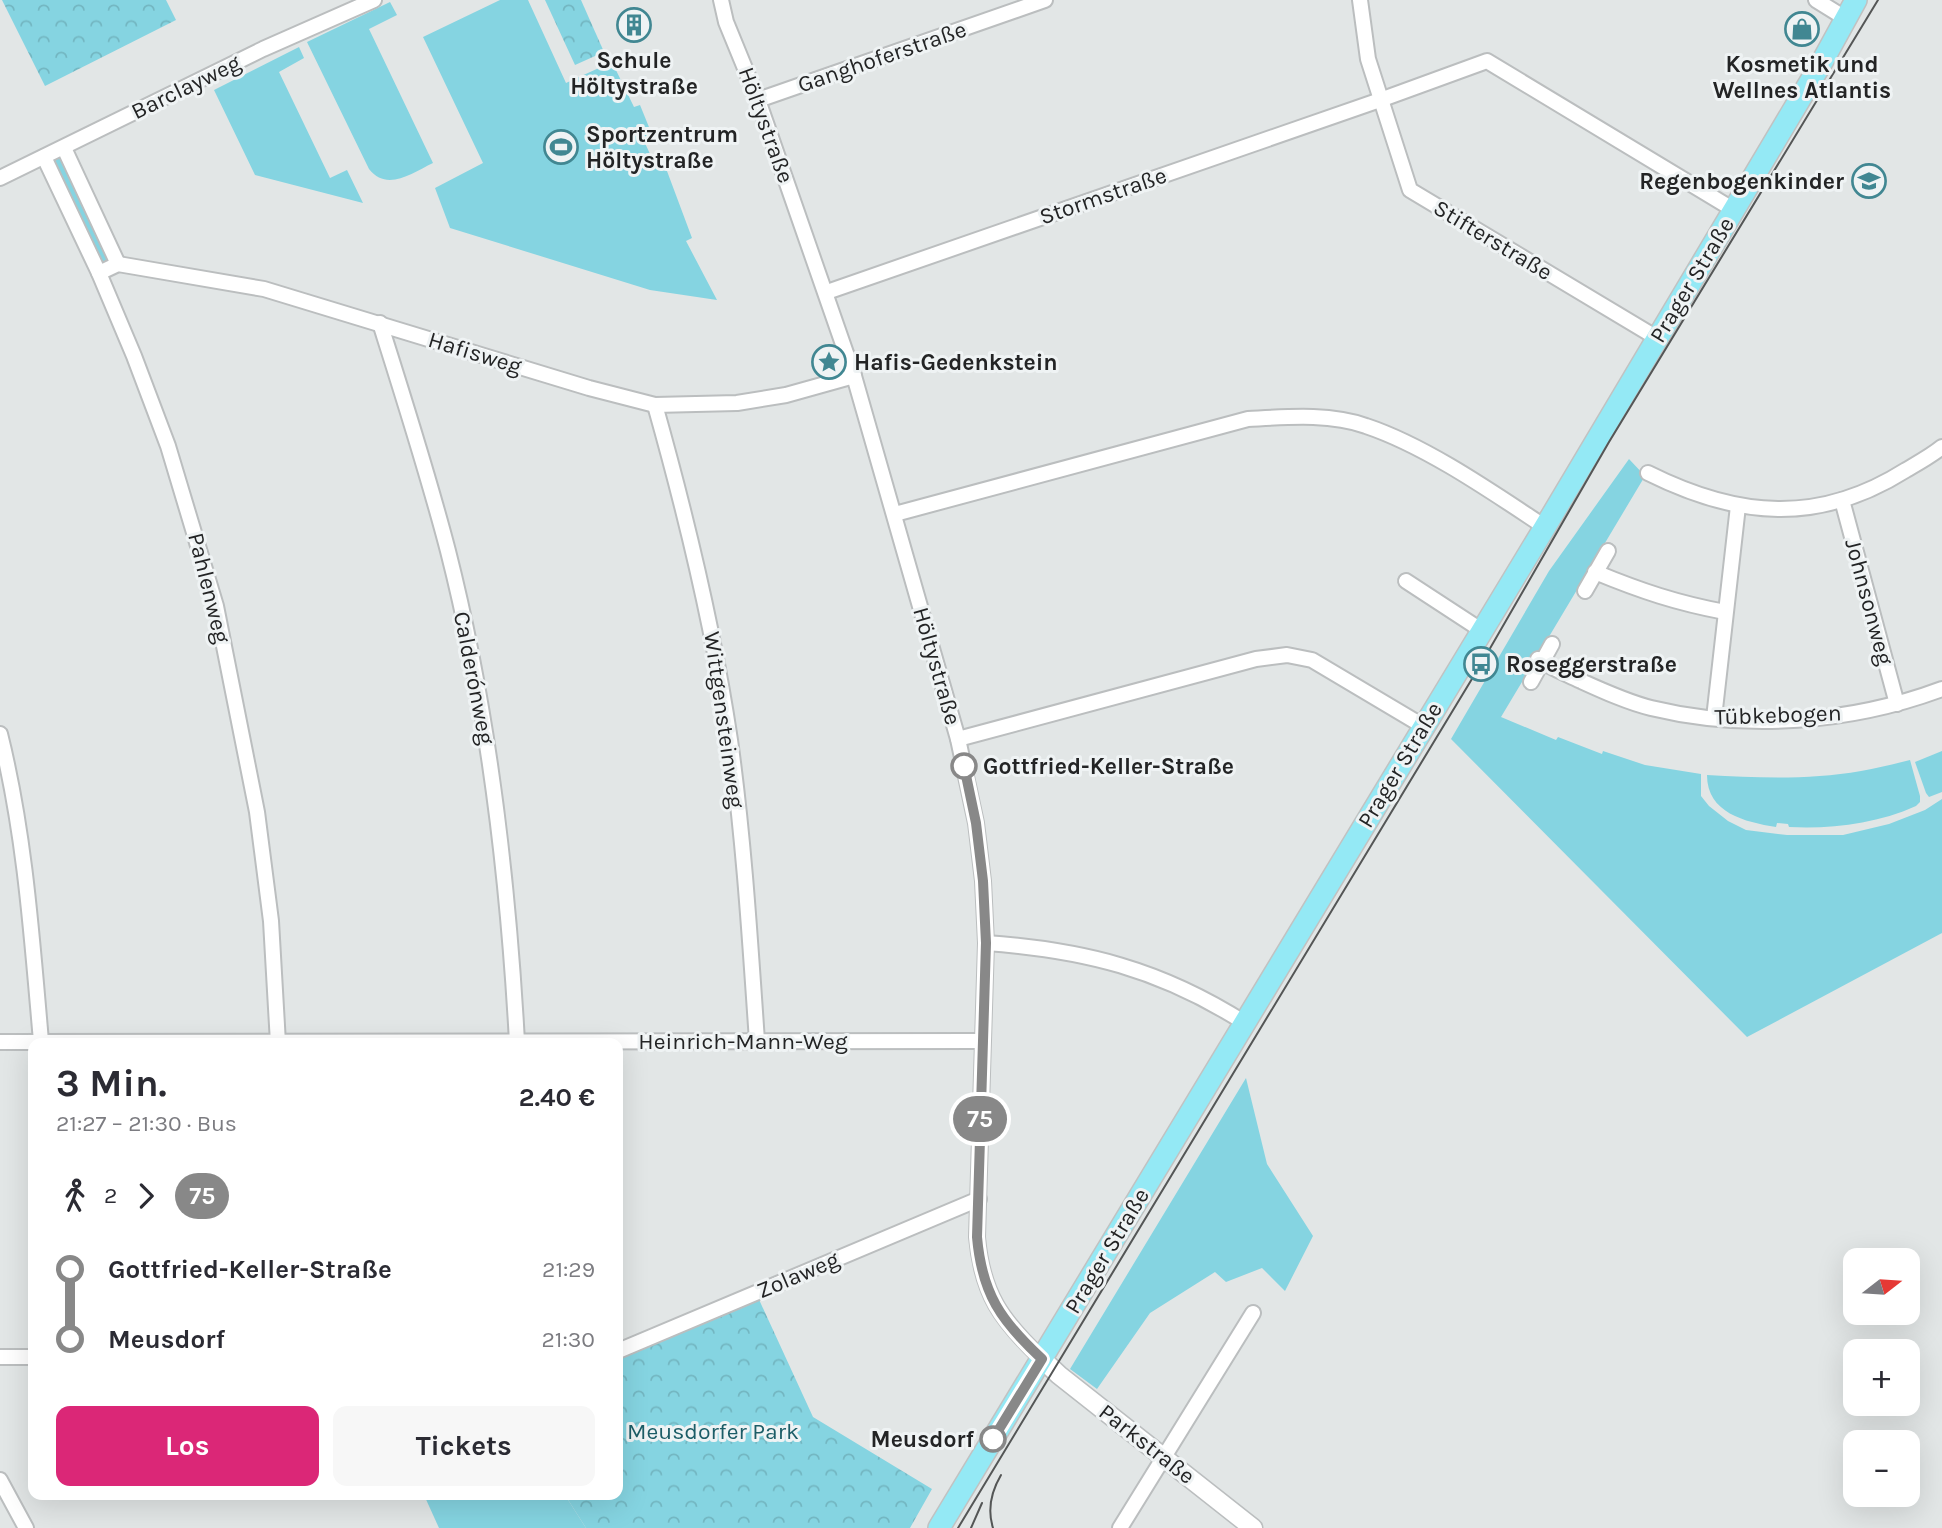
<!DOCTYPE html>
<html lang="de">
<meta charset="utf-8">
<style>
:root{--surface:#fff;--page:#f7f7f7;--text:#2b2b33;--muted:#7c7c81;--accent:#db2777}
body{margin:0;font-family:Karla,sans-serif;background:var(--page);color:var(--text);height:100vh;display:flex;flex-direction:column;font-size:26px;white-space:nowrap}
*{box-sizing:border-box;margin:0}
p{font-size:23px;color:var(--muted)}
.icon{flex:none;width:38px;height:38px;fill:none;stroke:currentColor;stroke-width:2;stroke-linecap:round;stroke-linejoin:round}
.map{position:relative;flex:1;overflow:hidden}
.sheet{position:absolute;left:28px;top:1038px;width:595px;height:462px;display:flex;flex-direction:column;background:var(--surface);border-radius:14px;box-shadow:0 7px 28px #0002}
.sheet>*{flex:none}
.badge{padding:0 14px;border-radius:23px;font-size:24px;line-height:46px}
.needle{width:46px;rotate:73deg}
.controls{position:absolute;left:1843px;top:1248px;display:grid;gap:14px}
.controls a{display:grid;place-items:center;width:77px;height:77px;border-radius:14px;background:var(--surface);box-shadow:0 7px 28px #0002;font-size:35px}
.map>.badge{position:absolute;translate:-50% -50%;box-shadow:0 0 0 4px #fff}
.legs{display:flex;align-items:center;gap:10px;height:77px;padding:0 28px;font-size:23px}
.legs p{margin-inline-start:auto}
.head{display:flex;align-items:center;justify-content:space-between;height:119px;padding:0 28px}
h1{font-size:38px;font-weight:700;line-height:52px}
.cta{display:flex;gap:14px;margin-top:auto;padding:14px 28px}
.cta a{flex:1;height:80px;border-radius:14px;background:var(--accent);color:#fff;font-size:28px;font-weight:700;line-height:80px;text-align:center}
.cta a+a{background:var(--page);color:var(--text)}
ul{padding:0 28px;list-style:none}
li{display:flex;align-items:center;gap:24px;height:70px;font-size:26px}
li i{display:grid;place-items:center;width:10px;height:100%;margin:0 9px;background:currentColor}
li i::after{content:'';width:18px;height:18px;margin:-9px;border:5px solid;border-radius:50%;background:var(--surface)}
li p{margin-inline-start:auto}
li:first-child i{background:linear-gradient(#0000 50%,currentColor 0)}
li:last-child i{background:linear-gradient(currentColor 50%,#0000 0)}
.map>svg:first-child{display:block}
.green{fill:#85d4e1}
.park{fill:url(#park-crowns)}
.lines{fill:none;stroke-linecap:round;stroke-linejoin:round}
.minor-casing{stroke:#bbbebf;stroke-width:18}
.tertiary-casing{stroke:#bbbebf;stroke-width:21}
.primary-casing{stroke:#c1c2c2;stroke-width:24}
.minor{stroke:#fff;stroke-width:14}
.tertiary{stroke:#fff;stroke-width:18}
.primary{stroke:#94e9f5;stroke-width:21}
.tram{stroke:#545656;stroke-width:2}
.line-1-casing{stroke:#fff;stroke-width:16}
.line-1{stroke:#888;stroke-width:10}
.stop-1-dot{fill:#fff;stroke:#888;stroke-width:3.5}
.labels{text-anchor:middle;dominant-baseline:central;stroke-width:6;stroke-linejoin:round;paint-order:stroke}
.street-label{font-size:23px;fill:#232425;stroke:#eff3f4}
.poi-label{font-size:23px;font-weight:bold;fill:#232425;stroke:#eff3f4;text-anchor:start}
.stop-label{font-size:23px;font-weight:bold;fill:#232425;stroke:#eff3f4;text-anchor:start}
.park-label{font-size:23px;fill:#1c5d67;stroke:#eff3f4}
</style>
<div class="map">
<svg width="1942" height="1528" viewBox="0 0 1942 1528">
<defs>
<pattern id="park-crowns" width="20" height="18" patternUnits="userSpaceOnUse" patternTransform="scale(1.75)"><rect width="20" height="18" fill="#85d4e1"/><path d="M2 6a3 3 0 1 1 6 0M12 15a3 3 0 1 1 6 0" fill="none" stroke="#73b6c1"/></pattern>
</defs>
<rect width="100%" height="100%" fill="#e2e6e6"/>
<g class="green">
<path d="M500 0H528L566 83 612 62 634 107 640 105 653 137 644 141 650 154 661 155 692 238 686 241 717 300 650 290 450 228 435 188 483 163 423 37Z"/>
<path d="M390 2 397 15 369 29 433 163C412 173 387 192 369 169L307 42Z"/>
<path d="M299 47 304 58 279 72 330 178 347 170 363 203 255 175 214 90Z"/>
<path d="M64 148 118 264 99 273 44 157Z"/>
<path d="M1629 459 1645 476 1501 717 1556 740 1558 737 1602 754 1603 751 1645 765 1701 774V796L1709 806 1728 821 1746 830 1787 835H1843L1889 824 1925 810 1942 799V933L1747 1037 1451 739 1549 571Z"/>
<path d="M1942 751V792L1929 797 1926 793 1915 762Z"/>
<path d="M1910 760 1920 796V802L1916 806C1876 824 1832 829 1789 827L1788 824 1777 823 1776 827C1745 822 1707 813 1707 775 1759 778 1810 780 1861 771 1878 768 1894 764 1910 760Z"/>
<path d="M1246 1078 1267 1164 1313 1236 1285 1291 1262 1268 1226 1282 1215 1272 1150 1313 1097 1389 1070 1369Z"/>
<path d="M424 1495H565L586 1528H439Z"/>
</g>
<g class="park">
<path d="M2 0H166L176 20 45 86Z"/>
<path d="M545 0H581L604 52 575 65Z"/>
<path d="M756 1293 813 1417 932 1489 910 1528H586L565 1495 618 1494V1351Z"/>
</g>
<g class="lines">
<g class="minor-casing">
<g id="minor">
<path d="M721 0 726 22 758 100 854 376 958 739 976 823 983 881 986 943 977 1237C982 1294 1001 1320 1042 1359"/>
<path d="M1360 0 1368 59 1410 190 1657 338"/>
<path d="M1816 0 1845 18"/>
<path d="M758 100 1045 0"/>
<path d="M64 148 118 264"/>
<path d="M44 157 99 273 134 356 168 446 216 606 257 812 271 921 278 1043"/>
<path d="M0 178 263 49 374 0"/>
<path d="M99 273 118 264 264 289 589 388 655 405 737 403 786 395 854 376"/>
<path d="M827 292 1380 100 1487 61 1734 210"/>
<path d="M380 323C404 399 428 474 448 551 489 712 508 877 517 1042"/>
<path d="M655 405C686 515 713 626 730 740 744 840 750 940 757 1041"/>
<path d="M1648 473C1738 518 1819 525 1906 470 1918 463 1931 456 1942 447"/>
<path d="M1842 500 1897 704"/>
<path d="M895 514 1248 419C1286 417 1330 413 1366 426 1426 446 1492 492 1545 527"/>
<path d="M1595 572C1641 591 1677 603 1725 612"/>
<path d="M1406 581 1481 630"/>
<path d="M1585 591 1608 551"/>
<path d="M1538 659C1551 668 1567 674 1581 681 1603 691 1627 702 1651 708 1746 731 1851 723 1942 689"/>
<path d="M1531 682 1552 644"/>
<path d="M1714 718 1738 506"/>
<path d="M0 734C25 834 32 939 41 1041"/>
<path d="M958 739 1256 659 1287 655 1312 660 1423 726"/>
<path d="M986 943C1084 950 1160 969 1245 1023"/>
<path d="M0 1042 982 1041"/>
<path d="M618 1351 979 1199"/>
<path d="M0 1357H33"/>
<path d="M0 1480 26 1528"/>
<path d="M1120 1528 1253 1313"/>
</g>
</g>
<g class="tertiary-casing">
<path id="tertiary" d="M1042 1359 1059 1375 1253 1528"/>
</g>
<g class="primary-casing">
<path id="primary" d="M939 1528 1545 527 1822 62 1856 0"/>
</g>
<use href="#minor" class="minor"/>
<use href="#tertiary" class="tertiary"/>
<use href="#primary" class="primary"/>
<g class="tram">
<path d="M958 1528 1481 664 1609 442 1878 0"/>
<path d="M971 1528 982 1503"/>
<path d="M993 1528C987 1509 991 1492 1001 1475"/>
</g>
</g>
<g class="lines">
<g class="line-1-casing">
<path id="line-1" d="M964 766 976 823 983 881 986 943 977 1237C982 1294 1001 1321 1042 1359L993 1439"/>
</g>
<use href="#line-1" class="line-1"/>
</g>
<defs>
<g id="building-ring" transform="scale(1.75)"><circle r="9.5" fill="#eff3f4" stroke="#418792" stroke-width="1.5"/><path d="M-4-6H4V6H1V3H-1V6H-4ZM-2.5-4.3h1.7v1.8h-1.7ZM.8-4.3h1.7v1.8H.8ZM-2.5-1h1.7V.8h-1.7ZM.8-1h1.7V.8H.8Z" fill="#418792"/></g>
<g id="shop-ring" transform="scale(1.75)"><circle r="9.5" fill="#eff3f4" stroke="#418792" stroke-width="1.5"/><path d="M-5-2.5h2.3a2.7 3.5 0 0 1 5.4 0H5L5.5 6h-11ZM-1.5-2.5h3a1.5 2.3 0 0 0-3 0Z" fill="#418792"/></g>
<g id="stadium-ring" transform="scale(1.75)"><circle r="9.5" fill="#eff3f4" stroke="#418792" stroke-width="1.5"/><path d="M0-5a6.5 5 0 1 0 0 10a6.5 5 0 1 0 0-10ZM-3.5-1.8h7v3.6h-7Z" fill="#418792"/></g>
<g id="school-ring" transform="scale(1.75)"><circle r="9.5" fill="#eff3f4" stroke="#418792" stroke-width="1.5"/><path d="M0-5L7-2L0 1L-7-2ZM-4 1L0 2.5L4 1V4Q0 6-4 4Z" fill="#418792"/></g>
<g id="sight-ring" transform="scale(1.75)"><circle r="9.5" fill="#eff3f4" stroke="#418792" stroke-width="1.5"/><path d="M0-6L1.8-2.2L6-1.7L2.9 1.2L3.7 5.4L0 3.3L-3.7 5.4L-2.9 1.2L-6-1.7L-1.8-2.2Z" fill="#418792"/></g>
<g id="bus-ring" transform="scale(1.75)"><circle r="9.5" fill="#eff3f4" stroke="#418792" stroke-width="1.5"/><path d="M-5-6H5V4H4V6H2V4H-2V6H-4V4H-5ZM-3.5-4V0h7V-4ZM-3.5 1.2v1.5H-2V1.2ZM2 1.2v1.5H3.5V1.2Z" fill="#418792"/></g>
</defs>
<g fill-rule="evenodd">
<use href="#building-ring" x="634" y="25"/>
<use href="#shop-ring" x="1802" y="29"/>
<use href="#stadium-ring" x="561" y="147"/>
<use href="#school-ring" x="1869" y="181"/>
<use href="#sight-ring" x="829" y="362"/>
<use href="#bus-ring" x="1481" y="664"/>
</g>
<g class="stop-1-dot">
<circle cx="964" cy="766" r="12"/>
<circle cx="993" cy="1439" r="12"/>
</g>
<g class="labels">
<g class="street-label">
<text transform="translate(882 57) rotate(-19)">Ganghoferstraße</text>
<text transform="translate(186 87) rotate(-26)">Barclayweg</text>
<text transform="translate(766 125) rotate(70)">Höltystraße</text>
<text transform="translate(1103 196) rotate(-19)">Stormstraße</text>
<text transform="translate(1493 240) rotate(31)">Stifterstraße</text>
<text transform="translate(1692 280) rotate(-59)">Prager Straße</text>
<text transform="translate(475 353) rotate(17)">Hafisweg</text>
<text transform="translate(209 588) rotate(76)">Pahlenweg</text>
<text transform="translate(1869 602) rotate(75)">Johnsonweg</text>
<text transform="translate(937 666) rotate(74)">Höltystraße</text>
<text transform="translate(474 678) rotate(79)">Calderónweg</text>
<text transform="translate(1778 715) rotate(-2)">Tübkebogen</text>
<text transform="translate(724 720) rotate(82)">Wittgensteinweg</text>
<text transform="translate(1400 765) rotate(-59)">Prager Straße</text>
<text x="743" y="1041">Heinrich-Mann-Weg</text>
<text transform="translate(1107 1251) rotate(-59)">Prager Straße</text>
<text transform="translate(798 1275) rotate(-23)">Zolaweg</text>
<text transform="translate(1147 1444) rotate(38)">Parkstraße</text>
</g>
<g class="poi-label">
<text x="634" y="60" text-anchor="middle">Schule<tspan x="634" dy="26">Höltystraße</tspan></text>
<text x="1802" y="64" text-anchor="middle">Kosmetik und<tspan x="1802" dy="26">Wellnes Atlantis</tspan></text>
<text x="586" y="134">Sportzentrum<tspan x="586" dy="26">Höltystraße</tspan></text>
<text x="1844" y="181" text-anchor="end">Regenbogenkinder</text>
<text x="854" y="362">Hafis-Gedenkstein</text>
<text x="1506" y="664">Roseggerstraße</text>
</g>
<g class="stop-label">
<text x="983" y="766">Gottfried-Keller-Straße</text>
<text x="974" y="1439" text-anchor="end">Meusdorf</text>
</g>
<g class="park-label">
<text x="713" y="1431">Meusdorfer Park</text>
</g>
</g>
</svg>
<div class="controls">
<a><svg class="needle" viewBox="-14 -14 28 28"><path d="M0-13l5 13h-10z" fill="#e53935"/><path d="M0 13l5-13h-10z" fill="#7c7c81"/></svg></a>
<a>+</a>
<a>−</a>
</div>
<b class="badge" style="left:980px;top:1119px;background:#888;color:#fff">75</b>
<section class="sheet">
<div class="head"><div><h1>3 Min.</h1><p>21:27 – 21:30 · Bus</p></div><b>2.40 €</b></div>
<div class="legs"><svg class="icon" aria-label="walk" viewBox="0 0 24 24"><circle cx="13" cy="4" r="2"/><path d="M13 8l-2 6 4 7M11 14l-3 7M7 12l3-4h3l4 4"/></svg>2<svg class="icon" aria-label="forward" viewBox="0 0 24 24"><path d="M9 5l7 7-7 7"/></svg><b class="badge" style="background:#888;color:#fff">75</b></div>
<ul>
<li><i style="color:#888"></i><b>Gottfried-Keller-Straße</b><p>21:29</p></li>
<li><i style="color:#888"></i><b>Meusdorf</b><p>21:30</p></li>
</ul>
<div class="cta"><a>Los</a><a>Tickets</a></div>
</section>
</div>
